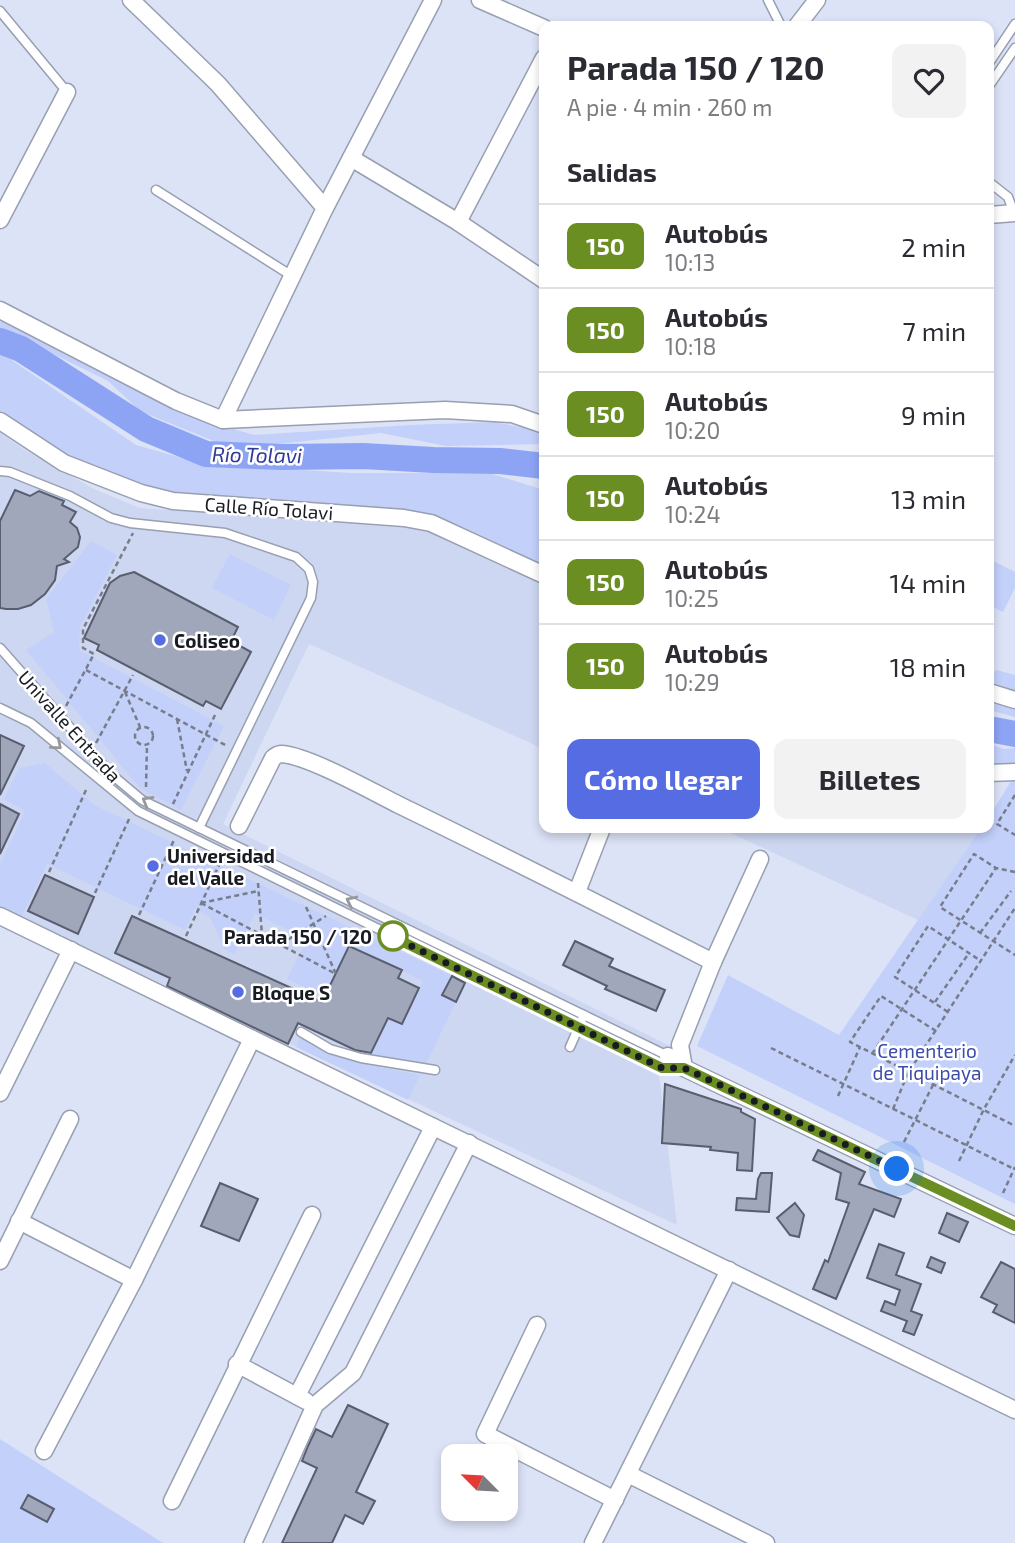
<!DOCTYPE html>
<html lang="es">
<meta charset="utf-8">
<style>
:root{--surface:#fff;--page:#f2f2f3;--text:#2b2b33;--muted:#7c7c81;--line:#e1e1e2;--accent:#566ce2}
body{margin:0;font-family:"Exo 2",sans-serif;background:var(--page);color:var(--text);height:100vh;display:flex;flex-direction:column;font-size:26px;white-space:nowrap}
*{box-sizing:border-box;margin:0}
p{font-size:23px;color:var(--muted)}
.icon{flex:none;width:38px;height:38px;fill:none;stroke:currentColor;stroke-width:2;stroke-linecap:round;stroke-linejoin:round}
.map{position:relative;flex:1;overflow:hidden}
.side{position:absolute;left:539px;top:21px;width:455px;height:812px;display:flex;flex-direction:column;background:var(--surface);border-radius:14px;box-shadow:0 4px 10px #0003}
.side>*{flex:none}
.badge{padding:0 14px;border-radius:10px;font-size:24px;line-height:46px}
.needle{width:46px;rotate:294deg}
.controls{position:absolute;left:441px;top:1444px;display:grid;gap:14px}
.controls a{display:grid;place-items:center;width:77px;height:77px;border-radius:14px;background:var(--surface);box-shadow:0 4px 10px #0003;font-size:35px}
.you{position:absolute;width:35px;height:35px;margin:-18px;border:5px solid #fff;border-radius:50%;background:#1a73e8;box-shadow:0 0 0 10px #1a73e833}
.map>.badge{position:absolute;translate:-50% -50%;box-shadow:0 0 0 4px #fff}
h2{padding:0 28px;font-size:26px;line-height:63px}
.round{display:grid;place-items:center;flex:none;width:74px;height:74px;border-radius:14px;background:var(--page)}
.overview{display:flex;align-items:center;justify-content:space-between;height:119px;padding:0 28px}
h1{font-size:33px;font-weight:700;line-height:52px}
.button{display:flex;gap:14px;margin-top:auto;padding:14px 28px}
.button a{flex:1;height:80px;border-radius:14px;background:var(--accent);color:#fff;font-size:28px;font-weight:700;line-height:80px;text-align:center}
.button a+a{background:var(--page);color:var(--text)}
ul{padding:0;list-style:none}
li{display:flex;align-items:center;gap:21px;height:84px;padding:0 28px;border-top:2px solid var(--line)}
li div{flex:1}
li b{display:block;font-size:26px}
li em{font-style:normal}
li .badge{min-width:77px;font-weight:700;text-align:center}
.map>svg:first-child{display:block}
.built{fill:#ced7f2}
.green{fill:#c3d0fa}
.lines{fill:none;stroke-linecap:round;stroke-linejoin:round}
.river{stroke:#8da4f5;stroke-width:26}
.building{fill:#a1a7ba;stroke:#585d6f;stroke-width:2}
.service-casing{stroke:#989fb1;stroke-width:11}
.minor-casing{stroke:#989fb1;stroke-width:19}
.path{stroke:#787d8b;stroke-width:2.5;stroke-dasharray:5 3.5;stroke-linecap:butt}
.service{stroke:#fff;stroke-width:8}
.minor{stroke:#fff;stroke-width:16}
.oneway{stroke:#97989c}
.line-casing{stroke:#fff;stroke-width:16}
.line{stroke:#6b8e23;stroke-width:10}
.walk{stroke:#181b22;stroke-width:7;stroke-dasharray:0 12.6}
.poi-dot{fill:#566ce2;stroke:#fff;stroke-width:2.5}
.stop-dot{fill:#fff;stroke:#6b8e23;stroke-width:3.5}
.labels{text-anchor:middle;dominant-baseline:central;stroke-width:5;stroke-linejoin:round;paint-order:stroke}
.street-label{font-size:19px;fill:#181b22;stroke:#fff}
.poi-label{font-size:19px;font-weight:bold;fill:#181b22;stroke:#fff;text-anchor:start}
.stop-label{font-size:19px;font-weight:bold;fill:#181b22;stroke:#fff;text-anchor:end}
.park-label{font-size:19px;fill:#3b4caa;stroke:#fff}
.water-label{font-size:21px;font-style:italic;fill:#2e3b98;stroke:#fff}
</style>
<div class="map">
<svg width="1015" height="1543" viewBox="0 0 1015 1543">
<rect width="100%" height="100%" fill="#dce3f7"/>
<g class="built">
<path d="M0 433 25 450 94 489 140 508 422 529 544 585V749L309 644 223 824 672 1047 659 1073 677 1225 0 908Z"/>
<path d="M720 828H981L918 920Z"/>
</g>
<g class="green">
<path d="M0 321 29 332 220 425 254 435 410 425 495 422 544 432V444L446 446 381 433 268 445 221 444 140 411 108 381 23 339 0 330Z"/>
<path d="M0 355 10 359 136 445 203 464 352 473H489L544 490V566L465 528 414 512 188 495 146 488 76 459 32 436 0 413Z"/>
<path d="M91 541 117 555 80 627 79 650 224 726 181 810 140 788 26 650 54 632 46 599Z"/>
<path d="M230 554 291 585 274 620 212 588Z"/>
<path d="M989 559 1015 572V588L1003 612 989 605Z"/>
<path d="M997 670 1015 675V717L989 710V675Z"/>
<path d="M989 744 1004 749 1015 748V765L989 766Z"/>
<path d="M45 763 94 805 452 976 442 995 456 1002 426 1064 370 1056 388 1018 402 1024 423 981 349 946 325 997 287 979 307 939 255 914 234 954 224 949 210 917 195 909 185 930 47 864 21 918 0 908V864L25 811 4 799 19 768Z"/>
<path d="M1011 781 1015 782V1204L697 1046 728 975 839 1035 981 828H989V817Z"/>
<path d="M300 1037C342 1059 375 1067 420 1075L408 1100 296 1047Z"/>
<path d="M0 1439 163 1543H0Z"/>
</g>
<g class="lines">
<g class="river">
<path d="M0 341 21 349 146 429 206 454 283 457 363 456 433 460 500 461 544 466"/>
<path d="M989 729 1015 734"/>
</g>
</g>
<g class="building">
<path d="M15 490 30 496 39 491 64 501 62 505 76 512 70 522 77 528 80 537 78 547 64 559 69 562 57 566 55 580 45 594 31 605 18 609H6L0 608V521Z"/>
<path d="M134 572 238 627 231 641 251 652 221 709 206 701 203 706 97 650 99 645 84 638 110 583 120 576Z"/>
<path d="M0 735 24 746 0 795Z"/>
<path d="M0 804 19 814 0 854Z"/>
<path d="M45 875 94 897 78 934 28 911Z"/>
<path d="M132 916 322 1002 349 946 402 970 398 978 419 988 402 1024 388 1018 371 1053 355 1050 298 1023 288 1044 167 986 170 978 115 953Z"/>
<path d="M575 941 613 959 609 966 665 990 656 1011 605 989 607 986 563 965Z"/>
<path d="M452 976 465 983 456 1002 442 995Z"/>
<path d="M665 1084 741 1109V1112L755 1119 752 1171 737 1170 738 1153 710 1150 711 1147 662 1143Z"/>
<path d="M818 1150 865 1172 859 1184 901 1199 894 1217 874 1209 836 1299 813 1289 825 1260 828 1262 849 1203 836 1199 841 1173 813 1160Z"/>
<path d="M761 1173H772L769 1212 736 1210 737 1198 756 1199 758 1179Z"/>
<path d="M220 1183 258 1199 239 1241 201 1226Z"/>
<path d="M795 1203 804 1215 799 1237 790 1235 777 1218Z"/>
<path d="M947 1213 968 1222 959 1242 939 1233Z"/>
<path d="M879 1244 904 1253 896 1275 921 1284 911 1311 922 1315 914 1335 903 1331 907 1321 881 1311 885 1301 895 1305 900 1290 867 1278Z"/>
<path d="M931 1257 945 1263 941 1273 927 1267Z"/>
<path d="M1001 1262 1015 1269V1323L993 1312 997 1305 981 1297Z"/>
<path d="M348 1405 388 1424 356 1492 375 1501 363 1524 345 1515 332 1543H282L317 1468 302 1461 308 1446 316 1429 332 1437Z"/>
<path d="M28 1495 54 1509 47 1522 21 1508Z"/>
</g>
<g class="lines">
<g class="service-casing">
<g id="service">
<path d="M768 0 781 26"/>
<path d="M0 11 67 92"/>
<path d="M989 63 1015 24"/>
<path d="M989 86 1015 48"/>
<path d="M989 182 1008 197 1014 213"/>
<path d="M156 190 292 276"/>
<path d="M0 471 10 472 70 496 111 518 130 523 225 533 296 557 309 569 313 582 311 598 199 828"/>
<path d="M0 648 111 774 142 800 668 1056"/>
<path d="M0 708 31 723 138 811 662 1068"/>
<path d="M301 1032 330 1049 361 1058 435 1070"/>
<path d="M570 1047 584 1015"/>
</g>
</g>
<g class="minor-casing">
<g id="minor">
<path d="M131 0 218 84 325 208"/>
<path d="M480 0 544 28"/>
<path d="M797 26 817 0"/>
<path d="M351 158 458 222 544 280"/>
<path d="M989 215 1015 213"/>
<path d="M0 220 67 92"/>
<path d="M458 222 544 58"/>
<path d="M0 310 176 401 223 420 445 410 512 414 544 425"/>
<path d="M223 420 325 208 433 0"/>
<path d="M0 421 64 463 141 493 173 501 404 518 431 523 544 575"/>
<path d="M989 692 1015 700"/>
<path d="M989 773 1015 772"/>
<path d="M239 826 273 758C277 755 277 754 282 754 309 756 373 792 399 805 504 856 609 909 713 962"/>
<path d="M577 892 602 828"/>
<path d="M0 916 1015 1410"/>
<path d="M668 1056 684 1068 1015 1226"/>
<path d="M684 1068 680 1045 713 962 760 859"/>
<path d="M0 1093 71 950"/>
<path d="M19 1221 134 1280"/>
<path d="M0 1261 70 1119"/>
<path d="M537 1325 485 1434 615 1500"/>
<path d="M237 1364 306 1401"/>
<path d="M297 1396 433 1127"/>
<path d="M44 1451 134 1280 252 1039"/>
<path d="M628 1474 766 1543"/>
<path d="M172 1501 312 1215"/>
<path d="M253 1543 315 1405 353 1373 469 1143"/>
<path d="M593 1543 729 1270"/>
</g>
</g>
<g class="path">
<path d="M86 670 227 746"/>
<path d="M125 692 140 727"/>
<path d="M66 706 94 654 83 648V629L133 533"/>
<path d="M177 719 187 771"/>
<circle cx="144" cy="736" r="9"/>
<path d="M96 743 133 675"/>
<path d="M146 787 147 745"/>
<path d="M1015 795 997 824 1015 835"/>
<path d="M173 804 215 715"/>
<path d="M49 872 86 790"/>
<path d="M1015 872 996 868 974 854 940 907 1015 955"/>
<path d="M258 883 262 935"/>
<path d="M95 893 130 817"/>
<path d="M201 903 336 974"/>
<path d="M201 903 258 891"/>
<path d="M306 907 336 974"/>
<path d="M139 915 174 840"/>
<path d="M980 933 1011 891"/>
<path d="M186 936 220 863"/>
<path d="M281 944 326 916"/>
<path d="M935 1002 969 953"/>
<path d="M948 1012 895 977 928 926 981 961"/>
<path d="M936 1031 881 996 850 1042 1015 1126"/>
<path d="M771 1048 1014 1169"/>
<path d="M872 1054 996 868"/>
<path d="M838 1096 860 1047"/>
<path d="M893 1109 908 1073 1015 908"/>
<path d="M904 1142 933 1085"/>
<path d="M959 1161 984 1109 1015 1055"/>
<path d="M1003 1193 1015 1167"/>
</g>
<use href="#service" class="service"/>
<use href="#minor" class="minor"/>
</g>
<defs><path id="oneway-chevron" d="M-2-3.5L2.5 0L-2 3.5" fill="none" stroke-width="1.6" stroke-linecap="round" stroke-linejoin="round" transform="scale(1.75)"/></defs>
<g class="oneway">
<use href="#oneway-chevron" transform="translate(57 745) rotate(40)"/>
<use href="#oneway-chevron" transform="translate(147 801) rotate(-150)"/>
<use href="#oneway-chevron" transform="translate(351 901) rotate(-154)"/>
</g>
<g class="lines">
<g class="line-casing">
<path id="line" d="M391 936 662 1068H684L1015 1226"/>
</g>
<use href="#line" class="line"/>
<path class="walk" d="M393 936H391L662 1068H684L897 1169"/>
</g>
<g class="poi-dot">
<circle cx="160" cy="640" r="7"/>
<circle cx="153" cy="866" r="7"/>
<circle cx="238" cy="992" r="7"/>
</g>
<circle class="stop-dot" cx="393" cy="936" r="14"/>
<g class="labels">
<g class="street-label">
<text transform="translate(269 508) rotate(4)">Calle Río Tolavi</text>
<text transform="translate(70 726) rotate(48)">Univalle Entrada</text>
</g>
<g class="poi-label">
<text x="174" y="640">Coliseo</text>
<text x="167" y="855">Universidad<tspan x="167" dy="22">del Valle</tspan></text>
<text x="252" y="992">Bloque S</text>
</g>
<g class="stop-label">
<text x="372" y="936">Parada 150 / 120</text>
</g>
<g class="park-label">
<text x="927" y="1050">Cementerio<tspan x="927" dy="22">de Tiquipaya</tspan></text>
</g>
<g class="water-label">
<text transform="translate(257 454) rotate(1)">Río Tolavi</text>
</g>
</g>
</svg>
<div class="controls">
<a><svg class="needle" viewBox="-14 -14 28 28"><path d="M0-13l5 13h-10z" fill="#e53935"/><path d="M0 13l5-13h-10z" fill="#7c7c81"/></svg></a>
</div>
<div class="you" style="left:897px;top:1169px"></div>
<section class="side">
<div class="overview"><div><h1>Parada 150 / 120</h1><p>A pie · 4 min · 260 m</p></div><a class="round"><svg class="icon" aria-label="heart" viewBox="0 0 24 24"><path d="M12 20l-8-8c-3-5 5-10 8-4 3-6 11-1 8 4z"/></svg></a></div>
<h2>Salidas</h2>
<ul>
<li><span class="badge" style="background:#6b8e23;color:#fff">150</span><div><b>Autobús</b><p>10:13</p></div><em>2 min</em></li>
<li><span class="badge" style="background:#6b8e23;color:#fff">150</span><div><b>Autobús</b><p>10:18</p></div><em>7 min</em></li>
<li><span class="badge" style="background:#6b8e23;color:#fff">150</span><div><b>Autobús</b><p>10:20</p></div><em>9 min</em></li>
<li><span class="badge" style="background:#6b8e23;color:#fff">150</span><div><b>Autobús</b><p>10:24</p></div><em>13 min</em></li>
<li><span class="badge" style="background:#6b8e23;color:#fff">150</span><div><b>Autobús</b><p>10:25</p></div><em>14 min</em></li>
<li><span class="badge" style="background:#6b8e23;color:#fff">150</span><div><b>Autobús</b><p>10:29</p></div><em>18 min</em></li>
</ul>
<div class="button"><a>Cómo llegar</a><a>Billetes</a></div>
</section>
</div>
